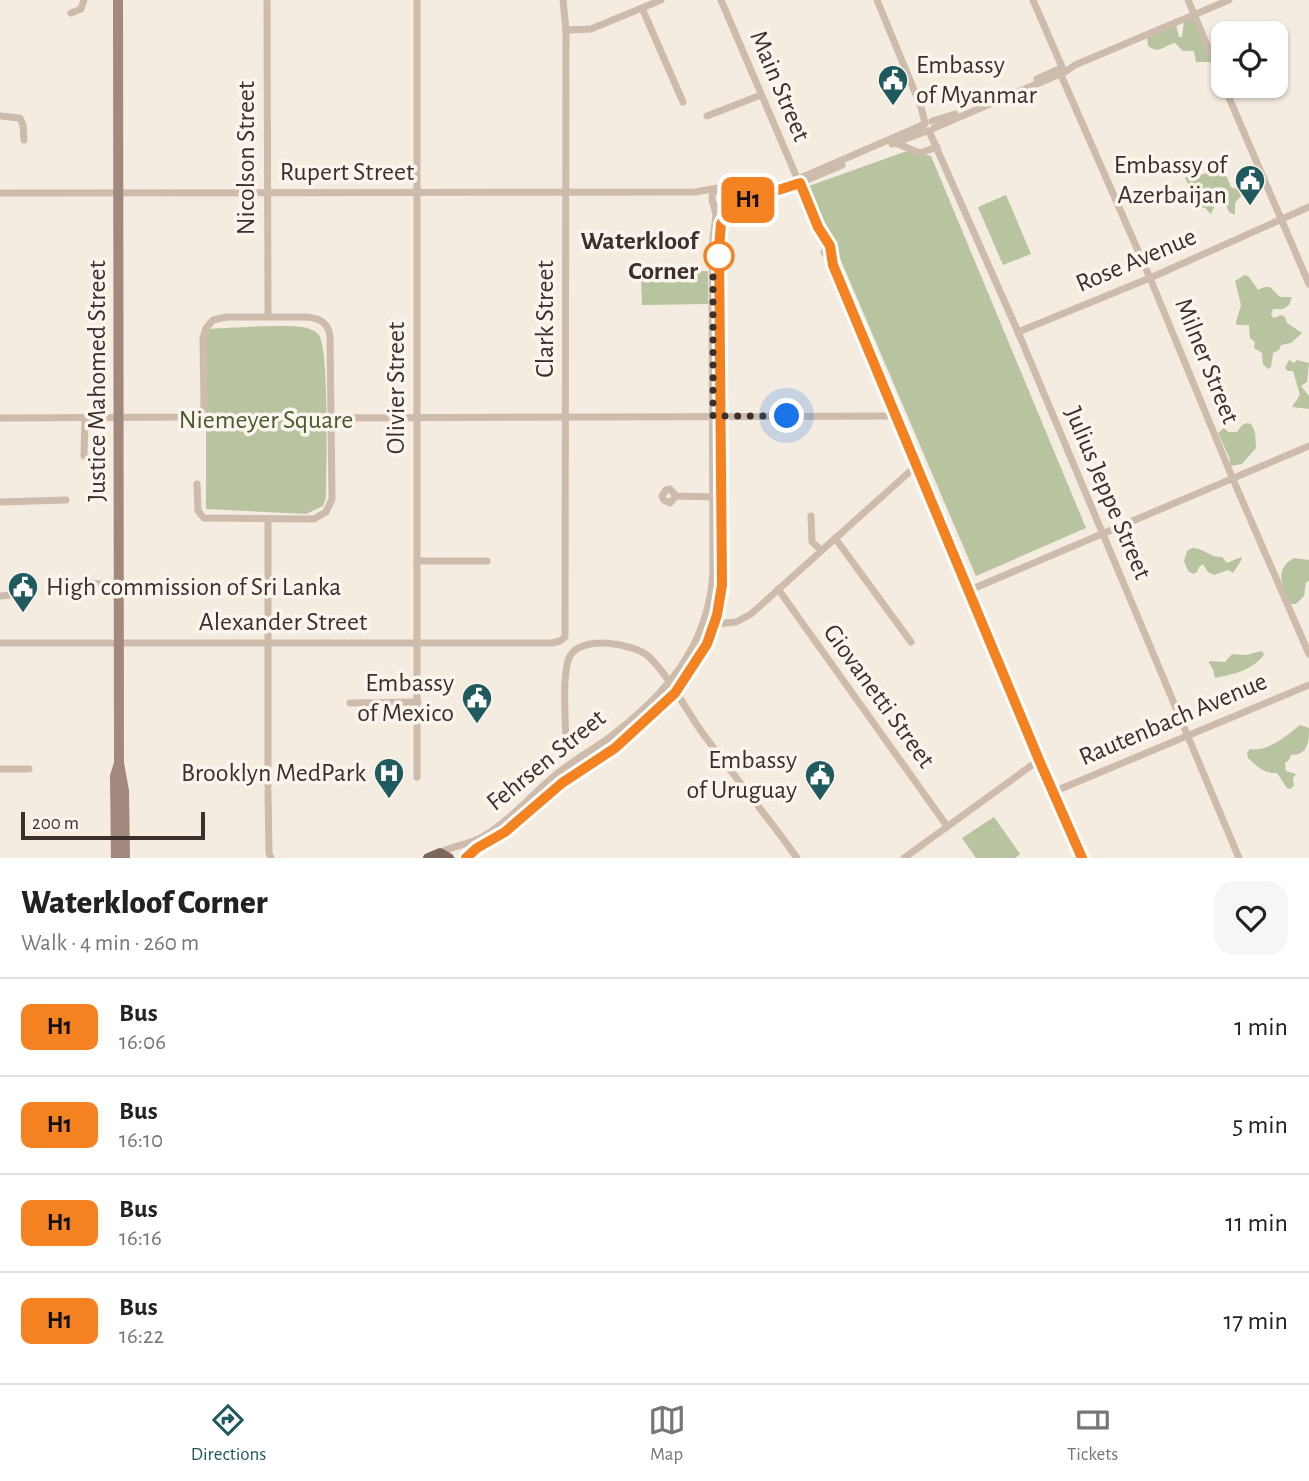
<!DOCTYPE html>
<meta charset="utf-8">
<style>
:root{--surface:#fff;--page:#f6f6f6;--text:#222;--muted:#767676;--line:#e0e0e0;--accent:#1f5a5e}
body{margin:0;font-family:"Alegreya Sans",sans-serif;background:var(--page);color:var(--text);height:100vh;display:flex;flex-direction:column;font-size:26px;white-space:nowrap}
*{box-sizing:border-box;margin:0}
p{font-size:23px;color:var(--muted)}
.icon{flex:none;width:38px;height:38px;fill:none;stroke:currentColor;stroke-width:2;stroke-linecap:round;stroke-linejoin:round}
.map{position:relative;height:858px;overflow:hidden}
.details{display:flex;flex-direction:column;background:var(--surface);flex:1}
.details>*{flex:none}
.badge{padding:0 14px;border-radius:10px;font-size:24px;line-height:46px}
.fabs{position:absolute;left:1211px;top:21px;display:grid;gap:14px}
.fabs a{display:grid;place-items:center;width:77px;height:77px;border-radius:14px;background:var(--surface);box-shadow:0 2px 5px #0004;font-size:35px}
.scale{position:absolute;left:21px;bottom:18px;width:184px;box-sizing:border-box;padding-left:7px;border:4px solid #3b302b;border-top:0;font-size:19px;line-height:24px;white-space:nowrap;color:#3b302b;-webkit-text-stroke:5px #fbf5ee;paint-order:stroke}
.you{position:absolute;width:35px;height:35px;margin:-18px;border:5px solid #fff;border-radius:50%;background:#1a73e8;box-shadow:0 0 0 10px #1a73e833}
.map>.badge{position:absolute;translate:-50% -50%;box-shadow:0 0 0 4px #fff}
.round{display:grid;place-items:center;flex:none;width:74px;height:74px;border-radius:21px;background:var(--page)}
.summary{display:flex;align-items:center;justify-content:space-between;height:119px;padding:0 21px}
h1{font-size:33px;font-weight:800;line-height:52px}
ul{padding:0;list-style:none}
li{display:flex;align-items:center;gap:21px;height:98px;padding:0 21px;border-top:2px solid var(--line)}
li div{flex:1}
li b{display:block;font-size:26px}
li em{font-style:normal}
li .badge{min-width:77px;font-weight:700;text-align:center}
.menu{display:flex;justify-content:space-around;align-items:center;height:98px;border-top:2px solid var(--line);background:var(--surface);font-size:19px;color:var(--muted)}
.menu a{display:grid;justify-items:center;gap:4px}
.menu .active{color:var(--accent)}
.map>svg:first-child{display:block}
.green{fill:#b8c4a0}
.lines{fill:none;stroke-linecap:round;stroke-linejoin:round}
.minor{stroke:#cdbbac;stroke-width:7}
.secondary{stroke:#a18a7d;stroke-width:10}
.primary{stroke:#7d675c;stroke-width:10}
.line-casing{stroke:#fff;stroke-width:16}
.line{stroke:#f58220;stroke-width:10}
.walk{stroke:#3b302b;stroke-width:7;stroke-dasharray:0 12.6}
.stop-dot{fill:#fff;stroke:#f58220;stroke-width:3.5}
.labels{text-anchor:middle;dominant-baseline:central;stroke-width:7;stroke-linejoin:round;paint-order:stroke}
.poi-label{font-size:26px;fill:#3b302b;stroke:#fbf5ee;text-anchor:end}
.street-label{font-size:26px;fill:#3b302b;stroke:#fbf5ee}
.stop-label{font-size:26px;font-weight:bold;fill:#3b302b;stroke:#fbf5ee;text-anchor:end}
.park-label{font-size:26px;fill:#4a5a2e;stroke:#fbf5ee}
</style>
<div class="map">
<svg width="1309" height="858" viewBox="0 0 1309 858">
<rect width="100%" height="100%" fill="#f4ebe1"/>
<g class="green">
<path d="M1192 18 1215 52V56L1210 58V62H1196L1194 51H1183L1175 43C1164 45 1160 55 1148 46L1147 36 1176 25 1179 37H1182L1184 21Z"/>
<path d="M907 151 931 156 1086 528 976 576 809 186Z"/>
<path d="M1197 170 1203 175 1207 171C1212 173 1222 172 1225 175 1228 177 1229 184 1232 188L1240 189 1241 196 1235 203V215L1229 212 1224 201 1215 205 1211 214 1205 208 1199 207 1185 178Z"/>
<path d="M1006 195 1031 254 1003 265 978 207Z"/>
<path d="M708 271V304L642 305 641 272Z"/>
<path d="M1245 275 1249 277 1258 290 1264 287H1270L1280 297H1292L1289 305 1283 309H1273L1271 315 1274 318 1281 315 1285 317 1287 323 1302 333 1291 343 1281 345 1279 350 1273 353 1271 367 1268 369 1263 364 1262 353 1254 348 1255 342 1250 338 1249 325H1237L1236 322 1241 305 1235 281Z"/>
<path d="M265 326C280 327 307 323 318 334 330 345 326 473 326 497L323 506 306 514 206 509V329Z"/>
<path d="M1289 360 1294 363 1297 360 1309 363 1307 382 1301 386 1309 396V409L1292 407 1300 395 1293 371H1288L1285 368Z"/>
<path d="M1247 423 1251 424 1255 432 1256 448 1242 464 1230 466V459L1218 433 1224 428 1228 432H1237L1242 425Z"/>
<path d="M1192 548C1203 547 1210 558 1222 557L1227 563 1241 557 1242 559 1233 573 1228 570 1214 575 1208 572 1203 564 1199 567 1197 572 1193 574 1188 571 1184 561 1187 551Z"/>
<path d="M1294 558 1309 560V581L1306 582 1304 596 1296 604H1291C1283 588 1273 569 1294 558Z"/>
<path d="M1262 651 1264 655C1251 671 1234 674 1215 678L1213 669 1209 663V661L1225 662 1232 654 1246 655Z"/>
<path d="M1300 725 1309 728C1309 742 1308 755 1291 755L1289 760 1285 763 1286 771 1296 774 1293 778 1294 786 1290 789 1287 788 1277 773C1265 774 1256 766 1248 758L1247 753 1250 749C1268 753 1288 734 1300 725Z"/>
<path d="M994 817 1020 854 1015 858H976L962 838Z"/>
</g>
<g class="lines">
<g class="minor">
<path d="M267 0 268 316"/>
<path d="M417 0V777"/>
<path d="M721 0 818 227 830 246 832 261"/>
<path d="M877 0 921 107 925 123"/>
<path d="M1033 0 1062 67"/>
<path d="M1188 0 1223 83"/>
<path d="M642 8 683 102"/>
<path d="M71 13 81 9 84 0"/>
<path d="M566 30 591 29 661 0"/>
<path d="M1065 72 1075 65 1229 0"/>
<path d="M1061 75 1150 278 1232 477 1309 654"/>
<path d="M1037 79 1057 70"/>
<path d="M1224 86 1309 284"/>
<path d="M0 116 20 118 23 125 24 140"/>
<path d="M707 116 761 95"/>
<path d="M932 121 955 114"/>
<path d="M934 128 1060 74"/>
<path d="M929 131 1018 332 1239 858"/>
<path d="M893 142 920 153 937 147"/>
<path d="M892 144 927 131"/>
<circle cx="723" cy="198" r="11"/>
<path d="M728 188 748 193 763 191 798 179 925 124"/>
<path d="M0 193 695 192 718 188"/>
<path d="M731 205 800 183 842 165"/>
<path d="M824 252 833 265 1039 760 1082 858"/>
<path d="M1018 332 1150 278 1309 207"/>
<path d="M0 418 195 417 202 411 204 405 203 338 206 328 213 320 227 317H303C317 317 328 321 330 336L332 499 326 512 314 519 204 518 198 511 197 484"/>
<path d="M331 418 895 416"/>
<path d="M84 456 85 418"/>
<path d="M676 496 670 503 664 500 662 496 666 490 670 489 676 496 716 497"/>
<path d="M0 502 66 500"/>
<path d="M811 516 812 542 821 550"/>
<path d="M268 519V786"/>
<path d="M835 538 911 642"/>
<path d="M417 561H487"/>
<path d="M91 583 118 586"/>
<path d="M778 589 947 826"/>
<path d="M970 590 1309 446"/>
<path d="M0 596 32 593"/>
<path d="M715 624 736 622 751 614 916 466"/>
<path d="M0 643H552L560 641 565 637 566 30 563 0"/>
<path d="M350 703 418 702"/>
<path d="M566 747C566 726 561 673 570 656 581 635 633 643 648 656 668 674 687 712 704 735 734 776 767 816 797 858"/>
<path d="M0 769H29"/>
<path d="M268 791 269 853 271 858"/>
<path d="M1053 792 1309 685"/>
<path d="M440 853C453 845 470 845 484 836 512 819 533 793 558 773 573 761 590 751 606 740 665 696 710 646 713 570L712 297 713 238 716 215 713 203"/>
<path d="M466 858 477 848 505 832 562 783 615 748 663 705 688 675 713 630 722 585V548L718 416 719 248 721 224 729 207"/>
<path d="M904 858 1039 760"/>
</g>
<g class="secondary">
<path d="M119 763 124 791 125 858"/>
<path d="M116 858 115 776 119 763 118 0"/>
</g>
<path class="primary" d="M428 858 440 853 449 858"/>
</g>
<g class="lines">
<g class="line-casing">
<path id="line" d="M466 858 477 848 505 832 562 783 615 748 675 693 707 644 717 615 722 585 719 248 721 224 732 205 800 183 818 227 830 246 833 265 1039 760 1082 858"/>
</g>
<use href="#line" class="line"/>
<path class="walk" d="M719 256 713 258V416H787"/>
</g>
<defs>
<g id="civic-pin" transform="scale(1.575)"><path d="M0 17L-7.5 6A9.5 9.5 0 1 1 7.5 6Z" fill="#1f5a5e" stroke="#fbf5ee"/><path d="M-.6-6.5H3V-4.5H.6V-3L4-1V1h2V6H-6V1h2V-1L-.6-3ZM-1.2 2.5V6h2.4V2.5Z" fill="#fff"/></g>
<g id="hospital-pin" transform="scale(1.575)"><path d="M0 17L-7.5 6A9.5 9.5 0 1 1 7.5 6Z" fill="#1f5a5e" stroke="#fbf5ee"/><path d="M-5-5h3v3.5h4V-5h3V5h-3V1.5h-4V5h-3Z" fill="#fff"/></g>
</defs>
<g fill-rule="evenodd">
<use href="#civic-pin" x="893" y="80"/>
<use href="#civic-pin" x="1250" y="180"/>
<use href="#civic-pin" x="23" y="587"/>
<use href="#civic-pin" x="477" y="698"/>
<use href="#hospital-pin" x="389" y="773"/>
<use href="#civic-pin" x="820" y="775"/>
</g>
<circle class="stop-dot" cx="719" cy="256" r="14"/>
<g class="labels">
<g class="poi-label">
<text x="916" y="65" text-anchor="start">Embassy<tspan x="916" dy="30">of Myanmar</tspan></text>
<text x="1227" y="165">Embassy of<tspan x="1227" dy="30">Azerbaijan</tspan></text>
<text x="46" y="587" text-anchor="start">High commission of Sri Lanka</text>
<text x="454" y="683">Embassy<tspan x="454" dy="30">of Mexico</tspan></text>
<text x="797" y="760">Embassy<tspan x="797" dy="30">of Uruguay</tspan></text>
<text x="366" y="773">Brooklyn MedPark</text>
</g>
<g class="street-label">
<text transform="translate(780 86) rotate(67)">Main Street</text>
<text transform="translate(246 158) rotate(-90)">Nicolson Street</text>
<text x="347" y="172">Rupert Street</text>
<text transform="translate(1136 260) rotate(-23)">Rose Avenue</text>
<text transform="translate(545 319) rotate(-90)">Clark Street</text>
<text transform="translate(1207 361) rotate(68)">Milner Street</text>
<text transform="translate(97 381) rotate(-90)">Justice Mahomed Street</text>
<text transform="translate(396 388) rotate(-90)">Olivier Street</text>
<text transform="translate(1108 493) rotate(67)">Julius Jeppe Street</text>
<text x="283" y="622">Alexander Street</text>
<text transform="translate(879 696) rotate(54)">Giovanetti Street</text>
<text transform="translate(1173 719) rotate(-23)">Rautenbach Avenue</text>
<text transform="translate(546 760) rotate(-39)">Fehrsen Street</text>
</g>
<g class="stop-label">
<text x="698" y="241">Waterkloof<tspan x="698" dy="30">Corner</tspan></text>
</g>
<g class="park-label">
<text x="266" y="420">Niemeyer Square</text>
</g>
</g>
</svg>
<div class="fabs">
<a><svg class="icon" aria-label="locate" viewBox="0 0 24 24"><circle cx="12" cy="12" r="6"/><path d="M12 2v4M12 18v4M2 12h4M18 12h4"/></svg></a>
</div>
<div class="scale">200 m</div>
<div class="you" style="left:787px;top:416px"></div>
<b class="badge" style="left:748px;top:200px;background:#f58220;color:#111">H1</b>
</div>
<section class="details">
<div class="summary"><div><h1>Waterkloof Corner</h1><p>Walk · 4 min · 260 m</p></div><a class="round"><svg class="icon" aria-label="heart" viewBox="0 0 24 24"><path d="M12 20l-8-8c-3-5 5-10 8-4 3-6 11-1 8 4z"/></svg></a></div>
<ul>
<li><span class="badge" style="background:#f58220;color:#111">H1</span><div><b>Bus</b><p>16:06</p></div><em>1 min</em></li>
<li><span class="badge" style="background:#f58220;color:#111">H1</span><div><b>Bus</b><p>16:10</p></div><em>5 min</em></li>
<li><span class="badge" style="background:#f58220;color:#111">H1</span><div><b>Bus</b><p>16:16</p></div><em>11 min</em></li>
<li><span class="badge" style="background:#f58220;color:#111">H1</span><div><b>Bus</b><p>16:22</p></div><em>17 min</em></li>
</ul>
</section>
<nav class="menu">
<a class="active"><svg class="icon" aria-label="directions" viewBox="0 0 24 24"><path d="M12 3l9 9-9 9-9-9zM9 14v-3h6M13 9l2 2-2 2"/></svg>Directions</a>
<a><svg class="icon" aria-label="map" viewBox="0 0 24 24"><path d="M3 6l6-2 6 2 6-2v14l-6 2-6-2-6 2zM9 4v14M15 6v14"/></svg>Map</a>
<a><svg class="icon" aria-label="tickets" viewBox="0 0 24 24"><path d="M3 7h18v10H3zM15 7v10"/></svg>Tickets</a>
</nav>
